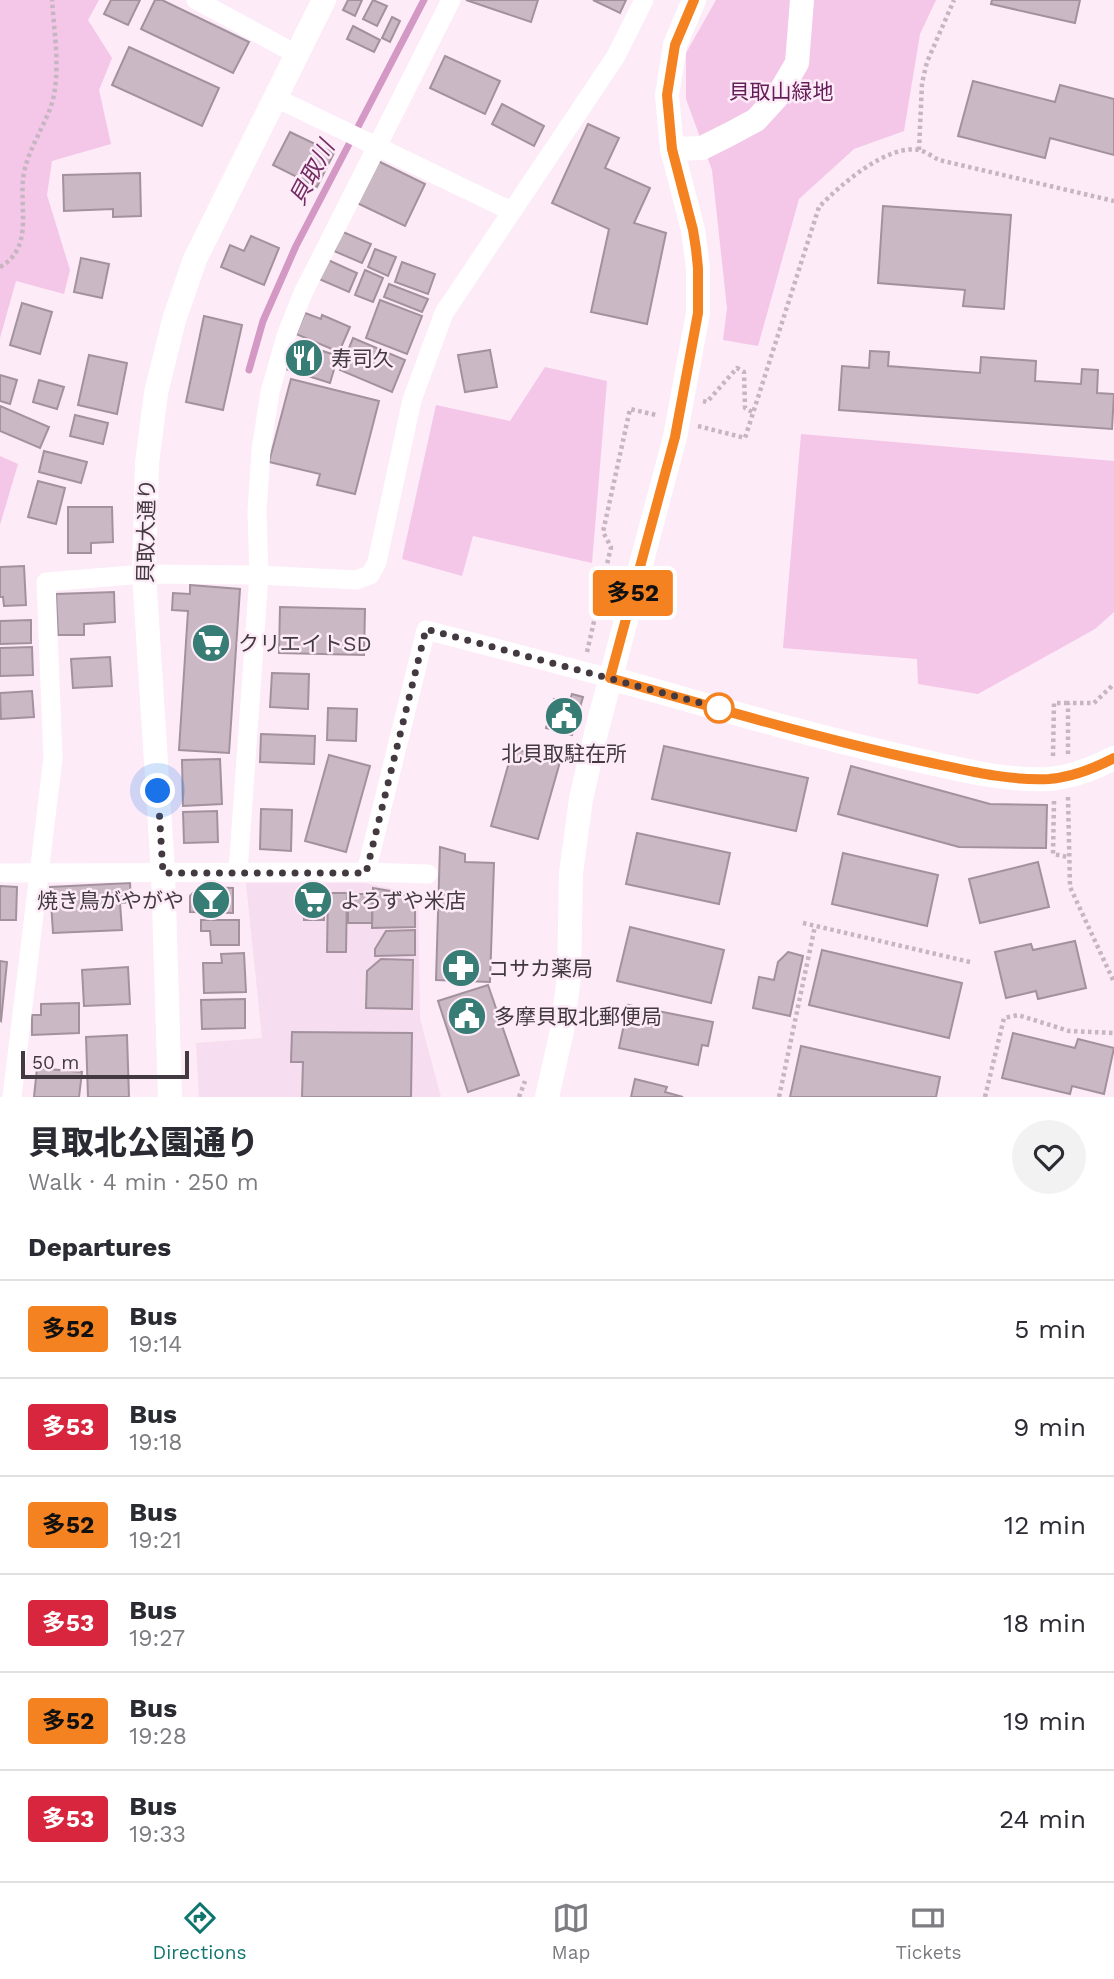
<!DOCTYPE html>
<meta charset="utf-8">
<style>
:root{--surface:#fff;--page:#f2f2f3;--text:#2b2b33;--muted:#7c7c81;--line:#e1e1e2;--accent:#0f766e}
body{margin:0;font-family:"Work Sans","Noto Sans JP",sans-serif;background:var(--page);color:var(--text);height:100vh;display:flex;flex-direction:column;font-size:26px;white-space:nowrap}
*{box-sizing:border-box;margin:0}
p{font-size:23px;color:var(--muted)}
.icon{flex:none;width:38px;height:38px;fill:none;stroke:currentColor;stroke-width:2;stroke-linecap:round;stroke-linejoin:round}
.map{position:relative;height:1097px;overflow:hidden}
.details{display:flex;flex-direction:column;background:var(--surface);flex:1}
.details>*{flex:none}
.badge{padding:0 14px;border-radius:5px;font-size:24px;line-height:46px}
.scale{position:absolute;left:21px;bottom:18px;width:168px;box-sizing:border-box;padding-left:7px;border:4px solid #423a40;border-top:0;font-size:19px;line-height:24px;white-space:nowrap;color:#423a40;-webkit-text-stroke:5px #fdebf8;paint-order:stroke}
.you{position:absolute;width:35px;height:35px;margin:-18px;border:5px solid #fff;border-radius:50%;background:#1a73e8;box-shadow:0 0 0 10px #1a73e833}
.map>.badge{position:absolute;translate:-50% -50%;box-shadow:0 0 0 4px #fff}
h2{padding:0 28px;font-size:26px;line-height:63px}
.round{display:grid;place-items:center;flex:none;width:74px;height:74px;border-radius:37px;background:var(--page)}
.summary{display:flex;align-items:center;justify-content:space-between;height:119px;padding:0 28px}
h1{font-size:33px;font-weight:800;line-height:52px}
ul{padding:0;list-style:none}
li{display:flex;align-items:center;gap:21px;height:98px;padding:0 28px;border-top:2px solid var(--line)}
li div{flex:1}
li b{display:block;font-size:26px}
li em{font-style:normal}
li .badge{min-width:77px;font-weight:700;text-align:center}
.dock{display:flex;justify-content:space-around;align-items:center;height:98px;border-top:2px solid var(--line);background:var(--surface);font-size:19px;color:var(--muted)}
.dock a{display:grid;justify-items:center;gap:4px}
.dock .current{color:var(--accent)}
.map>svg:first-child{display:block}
.built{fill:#f6ddef}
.green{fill:#f4c6e8}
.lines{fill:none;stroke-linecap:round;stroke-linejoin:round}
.stream{stroke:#d498c5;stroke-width:7}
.building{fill:#cab8c5;stroke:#a3929e;stroke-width:2}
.path{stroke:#c5b6c1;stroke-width:4.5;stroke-dasharray:3.5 3.5;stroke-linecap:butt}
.minor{stroke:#fff;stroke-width:19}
.tertiary{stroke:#fff;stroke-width:24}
.line-casing{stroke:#fff;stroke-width:16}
.line{stroke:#f58220;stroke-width:10}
.walk{stroke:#423a40;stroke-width:7;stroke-dasharray:0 12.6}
.stop-dot{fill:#fff;stroke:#f58220;stroke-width:3.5}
.labels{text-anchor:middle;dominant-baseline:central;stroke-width:5;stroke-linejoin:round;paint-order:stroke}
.park-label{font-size:21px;fill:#641e57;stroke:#fdebf8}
.poi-label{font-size:21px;fill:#423a40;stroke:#fdebf8;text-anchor:start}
.street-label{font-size:21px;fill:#423a40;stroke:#fdebf8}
.water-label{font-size:23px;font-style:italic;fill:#732d65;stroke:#fdebf8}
</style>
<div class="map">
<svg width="1114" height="1097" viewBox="0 0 1114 1097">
<rect width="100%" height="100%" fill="#fdebf8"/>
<path class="built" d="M246 883H364L418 894 420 1019 441 1097H199L196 1043 262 1038Z"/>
<g class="green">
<path d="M0 0H99L88 20 112 58 99 90 111 144 52 161 47 195 70 270 64 294 16 281 0 338Z"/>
<path d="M716 0H936L920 34 904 131 854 149 799 199 758 346 723 340 727 308 712 170 686 99V53Z"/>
<path d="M545 367 607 381 592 563 473 536 462 576 402 559 436 405 510 421Z"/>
<path d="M801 434 1114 461V612L1095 629 978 694 918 684 917 659 783 648Z"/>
<path d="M0 456 18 464 0 525Z"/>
</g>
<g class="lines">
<path class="stream" d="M249 370 263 321 296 246 424 0"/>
</g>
<g class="building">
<path d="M111 0H140L128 25 104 14Z"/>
<path d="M155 0H162L249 42 233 73 141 29Z"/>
<path d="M348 0H362L355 16 343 10Z"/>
<path d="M373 0 387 6 377 26 363 19Z"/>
<path d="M466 0H538L531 22Z"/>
<path d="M593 0H626L620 13Z"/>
<path d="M992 0H1080L1075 23 991 4Z"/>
<path d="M392 17 400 21 390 42 382 38Z"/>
<path d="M353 26 380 40 374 52 347 39Z"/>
<path d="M129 47 219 88 202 126 112 85Z"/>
<path d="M445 56 500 81 485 114 430 88Z"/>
<path d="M973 81 1055 102 1060 85 1114 99V155L1050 138 1045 158 958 136Z"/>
<path d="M502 104 544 126 534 146 492 124Z"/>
<path d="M588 124 619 138 605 168 650 188 634 223 666 233 647 324 591 312 609 229 552 203Z"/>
<path d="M290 132 334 153 317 187 273 165Z"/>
<path d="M378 161 425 184 405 226 357 203Z"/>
<path d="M140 173 141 216 113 217V209L64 211 63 175Z"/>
<path d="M883 206 1011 215 1004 309 963 306 965 290 878 283Z"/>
<path d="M343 232 371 244 362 263 334 251Z"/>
<path d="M251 236 279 248 264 285 221 267 230 245 244 251Z"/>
<path d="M375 249 396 257 388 276 368 267Z"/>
<path d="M81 258 109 264 102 298 74 292Z"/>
<path d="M328 260 357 273 349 292 319 279Z"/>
<path d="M402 262 435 274 428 294 395 282Z"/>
<path d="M365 270 383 278 373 302 355 295Z"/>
<path d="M389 284 428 299 422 312 384 297Z"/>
<path d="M380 300 422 316 407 354 366 338Z"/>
<path d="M22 303 52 312 40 354 10 345Z"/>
<path d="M305 313 321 319 322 315 350 327 339 352 296 334Z"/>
<path d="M204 316 242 325 223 410 186 402Z"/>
<path d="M353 338 405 360 392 392 340 370Z"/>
<path d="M295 342 338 356 330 383 286 369Z"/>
<path d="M490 350 497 387 465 392 458 355Z"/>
<path d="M870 351 889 352 888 366 980 373 981 357 1036 361 1035 381 1081 384 1082 369 1098 370 1097 393 1114 394 1112 429 839 410 842 366 869 368Z"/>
<path d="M89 355 127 363 117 414 78 405Z"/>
<path d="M0 375 17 380 10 404 0 401Z"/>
<path d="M291 379 379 401 355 494 317 485 320 474 269 462Z"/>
<path d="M39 380 64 387 57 409 33 402Z"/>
<path d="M0 406 49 427 40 448 0 431Z"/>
<path d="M75 415 108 423 103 444 70 436Z"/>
<path d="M44 451 87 462 81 483 39 472Z"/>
<path d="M38 481 65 488 56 524 28 517Z"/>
<path d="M68 507H112L113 542 91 543V553H68Z"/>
<path d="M24 566 26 605 4 606 3 597H0V567Z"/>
<path d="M190 585 240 589 229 753 179 750 188 611 172 610 173 593 190 594Z"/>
<path d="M114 592 115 622 84 624V635H58L56 594Z"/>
<path d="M280 607 365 609 364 655 279 653Z"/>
<path d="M31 620V643L0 644V621Z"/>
<path d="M32 647 33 675 0 676V648Z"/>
<path d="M110 657 112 686 73 688 71 659Z"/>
<path d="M272 673 309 674 308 709 270 707Z"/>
<path d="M32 691 34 717 1 719 0 693Z"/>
<path d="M572 694 583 697 572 735 546 728 554 699 569 703Z"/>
<path d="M328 708 357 709 356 741 327 740Z"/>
<path d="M261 734 315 736 314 764 260 762Z"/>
<path d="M664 746 808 778 796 831 652 799Z"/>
<path d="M513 748 560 762 538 839 491 826Z"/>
<path d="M329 755 370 766 346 852 305 841Z"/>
<path d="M220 759 222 804 183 806 182 760Z"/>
<path d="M851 766 990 804 1047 805 1046 848 959 847 838 814Z"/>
<path d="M261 809 292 810 291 851 260 849Z"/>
<path d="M217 811 218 842 184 843 183 812Z"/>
<path d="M637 833 730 853 719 904 626 884Z"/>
<path d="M440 847 465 854V862L494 863 490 982 436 980Z"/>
<path d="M843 853 938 875 927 926 832 904Z"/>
<path d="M1038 862 1049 907 980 923 969 879Z"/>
<path d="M130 883 131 902 120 903 122 930 53 933 50 887Z"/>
<path d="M0 886 17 887 16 920H0Z"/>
<path d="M199 887 233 888V913L190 912V896Z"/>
<path d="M373 888 415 895V927L372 928Z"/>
<path d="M324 891V920H304L303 892Z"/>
<path d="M328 893H347L346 952H327Z"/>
<rect x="348" y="894" width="24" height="29"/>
<path d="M201 920H239V945H211L210 931H201Z"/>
<path d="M630 927 724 950 711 1003 617 981Z"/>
<path d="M415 930V955L375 956V949L386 931Z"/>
<path d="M1075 941 1086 988 1038 999 1036 991 1006 998 995 952 1031 944 1033 950Z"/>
<path d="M822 950 962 983 949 1038 809 1005Z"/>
<path d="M788 952 803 956 790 1016 753 1008 759 977 774 980 778 962Z"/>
<path d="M244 953 246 992 204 993 203 963H222L221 954Z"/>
<path d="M381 959 413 960 412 1009 366 1008 367 971Z"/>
<path d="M0 961 7 962 1 1021 0 1020Z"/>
<path d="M128 967 130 1004 84 1006 82 970Z"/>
<path d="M488 985 519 1075 468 1092 438 1001Z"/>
<path d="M245 999V1028L202 1029 201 1000Z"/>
<path d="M79 1003V1033L32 1035V1015H41V1004Z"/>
<path d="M628 1005 713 1022 708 1046 702 1045 698 1065 619 1048Z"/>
<path d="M292 1032 412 1033 411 1097H302L303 1062H291Z"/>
<path d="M1013 1033 1075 1048 1078 1039 1114 1048 1104 1094 1072 1086 1070 1094 1002 1078Z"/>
<path d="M127 1035 129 1097H88L86 1037Z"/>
<path d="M801 1046 940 1077 936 1097H790Z"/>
<path d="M37 1068 82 1072 79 1097H34Z"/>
<path d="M635 1079 667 1087 665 1092 683 1097H631Z"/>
</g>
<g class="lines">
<g class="path">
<path d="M919 150 922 83 927 62 954 0"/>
<path d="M0 267C37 246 16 202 25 168 31 145 45 125 52 103 61 71 54 32 52 0"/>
<path d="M703 401 707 402 737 368 744 372 745 408 754 413"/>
<path d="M698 426 745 438 819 207C840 185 887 144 919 150 925 151 933 157 939 160L1114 201"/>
<path d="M587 652 611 547 603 532 630 409 656 415"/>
<path d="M1068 754V703H1094L1114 684"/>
<path d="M1053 756 1054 703H1068"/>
<path d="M1068 797 1070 887 1114 982"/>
<path d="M1054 801 1053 854 1068 857"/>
<path d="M803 923 970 962"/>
<path d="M519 1097 525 1081"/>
<path d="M779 1097 815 926"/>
<path d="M985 1097 1004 1018 1018 1015 1069 1031 1114 1033"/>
</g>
<g class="minor">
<path d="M196 0 296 54"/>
<path d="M274 97 511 211"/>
<path d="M238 872 259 575 257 512 261 450 270 392 286 336 303 293 451 0"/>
<path d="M366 872 428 874"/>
<path d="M0 873 366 872 426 630 610 678"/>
<path d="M12 1097 53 758 46 582 144 574 259 575 356 580 370 575 377 562 412 400 444 313 616 56 644 0"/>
</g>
<g class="tertiary">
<path d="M672 149 702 148 730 134 756 120 777 97 797 63 802 0"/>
<path d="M610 678C711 706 811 736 913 759 958 769 1002 781 1049 779 1073 777 1093 769 1114 758"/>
<path d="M170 1097 163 872 144 574 147 463 156 393 174 320 195 259 324 0"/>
<path d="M547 1097 562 1031 569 977 571 873 581 799 597 729 675 437 698 313V268L693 230 672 149 667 95 675 45 694 0"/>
</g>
</g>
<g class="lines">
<g class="line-casing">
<path id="line" d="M694 0 675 45 667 95 672 149 693 230 696 249 698 268V313L675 437 610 678C712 707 814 737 918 760 962 769 1004 781 1049 779 1072 777 1093 769 1114 758"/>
</g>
<use href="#line" class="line"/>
<path class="walk" d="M158 791 163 873H366L426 629 719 708"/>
</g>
<defs>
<g id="restaurant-disc" transform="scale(2.0125)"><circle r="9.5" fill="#377d75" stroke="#fdebf8"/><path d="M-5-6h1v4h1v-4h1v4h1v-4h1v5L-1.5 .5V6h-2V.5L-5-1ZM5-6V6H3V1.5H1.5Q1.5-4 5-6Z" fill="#fff"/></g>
<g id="supermarket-disc" transform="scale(2.0125)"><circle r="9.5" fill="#377d75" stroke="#fdebf8"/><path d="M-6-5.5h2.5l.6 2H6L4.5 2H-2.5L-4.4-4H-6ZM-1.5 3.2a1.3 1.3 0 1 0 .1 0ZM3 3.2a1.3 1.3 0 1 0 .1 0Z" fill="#fff"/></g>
<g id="civic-disc" transform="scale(2.0125)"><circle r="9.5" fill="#377d75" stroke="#fdebf8"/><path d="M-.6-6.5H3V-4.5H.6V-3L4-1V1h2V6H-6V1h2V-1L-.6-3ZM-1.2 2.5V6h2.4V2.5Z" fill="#fff"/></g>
<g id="bar-disc" transform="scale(2.0125)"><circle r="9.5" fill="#377d75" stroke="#fdebf8"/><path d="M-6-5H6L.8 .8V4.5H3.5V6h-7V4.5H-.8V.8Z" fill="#fff"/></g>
<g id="pharmacy-disc" transform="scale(2.0125)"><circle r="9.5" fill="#377d75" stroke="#fdebf8"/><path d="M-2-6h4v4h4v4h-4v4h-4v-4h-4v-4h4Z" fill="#fff"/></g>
</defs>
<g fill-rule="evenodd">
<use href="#restaurant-disc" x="304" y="358"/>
<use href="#supermarket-disc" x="211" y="643"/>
<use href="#civic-disc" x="564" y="716"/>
<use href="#bar-disc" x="211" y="900"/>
<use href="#supermarket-disc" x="313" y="900"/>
<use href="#pharmacy-disc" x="461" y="968"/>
<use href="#civic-disc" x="467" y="1016"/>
</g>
<circle class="stop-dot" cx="719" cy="708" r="14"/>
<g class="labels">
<g class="park-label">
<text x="781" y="91">貝取山緑地</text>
</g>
<g class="poi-label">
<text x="331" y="358">寿司久</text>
<text x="238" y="643">クリエイトSD</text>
<text x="564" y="753" text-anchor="middle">北貝取駐在所</text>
<text x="184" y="900" text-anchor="end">焼き鳥がやがや</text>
<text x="340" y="900">よろずや米店</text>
<text x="488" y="968">コサカ薬局</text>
<text x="494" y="1016">多摩貝取北郵便局</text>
</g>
<g class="street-label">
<text transform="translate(146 531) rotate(-89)">貝取大通り</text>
</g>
<g class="water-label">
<text transform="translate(312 173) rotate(-62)">貝取川</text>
</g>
</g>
</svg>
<div class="scale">50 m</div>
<div class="you" style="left:158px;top:791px"></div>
<b class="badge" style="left:633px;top:593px;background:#f58220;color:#111">多52</b>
</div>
<section class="details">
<div class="summary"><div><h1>貝取北公園通り</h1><p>Walk · 4 min · 250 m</p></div><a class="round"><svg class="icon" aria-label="heart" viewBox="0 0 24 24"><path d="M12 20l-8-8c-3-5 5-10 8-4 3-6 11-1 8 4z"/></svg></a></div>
<h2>Departures</h2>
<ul>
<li><span class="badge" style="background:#f58220;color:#111">多52</span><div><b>Bus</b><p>19:14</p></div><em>5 min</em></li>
<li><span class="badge" style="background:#d7263d;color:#fff">多53</span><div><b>Bus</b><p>19:18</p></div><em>9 min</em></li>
<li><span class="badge" style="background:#f58220;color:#111">多52</span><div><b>Bus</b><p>19:21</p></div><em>12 min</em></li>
<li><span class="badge" style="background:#d7263d;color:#fff">多53</span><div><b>Bus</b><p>19:27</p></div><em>18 min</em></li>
<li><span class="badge" style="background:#f58220;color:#111">多52</span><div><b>Bus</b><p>19:28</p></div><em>19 min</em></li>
<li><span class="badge" style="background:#d7263d;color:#fff">多53</span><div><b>Bus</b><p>19:33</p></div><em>24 min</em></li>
</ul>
</section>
<nav class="dock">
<a class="current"><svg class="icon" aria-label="directions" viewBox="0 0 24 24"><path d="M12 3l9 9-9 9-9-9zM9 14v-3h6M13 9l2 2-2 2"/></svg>Directions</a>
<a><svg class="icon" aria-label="map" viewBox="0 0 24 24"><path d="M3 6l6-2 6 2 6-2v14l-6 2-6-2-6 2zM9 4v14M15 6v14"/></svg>Map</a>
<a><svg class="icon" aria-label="tickets" viewBox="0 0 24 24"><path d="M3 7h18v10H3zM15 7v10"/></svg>Tickets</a>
</nav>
